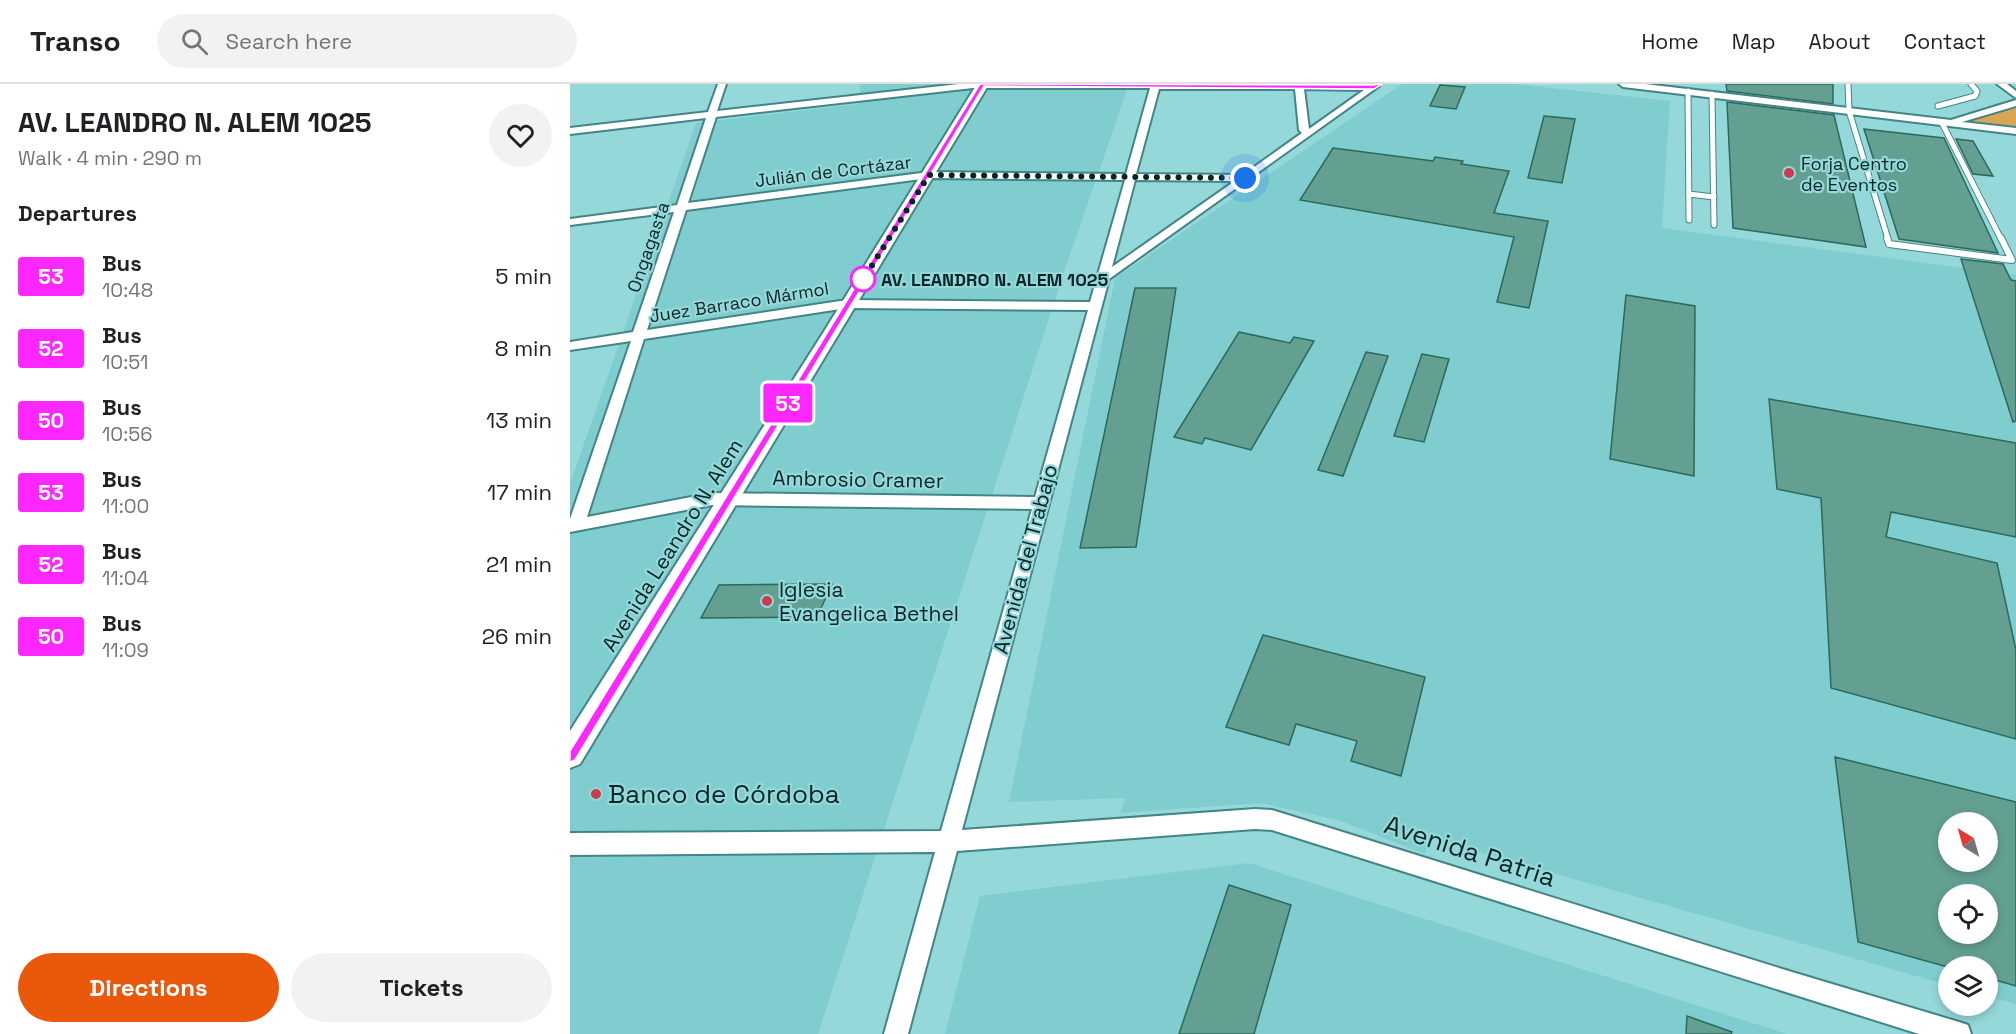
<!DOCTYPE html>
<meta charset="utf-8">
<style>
:root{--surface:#fff;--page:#f2f2f2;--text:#202124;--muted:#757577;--line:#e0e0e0;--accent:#ea580c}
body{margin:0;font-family:"Space Grotesk",sans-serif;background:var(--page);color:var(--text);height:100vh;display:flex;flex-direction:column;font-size:22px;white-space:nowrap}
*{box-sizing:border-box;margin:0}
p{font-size:20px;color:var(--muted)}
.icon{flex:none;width:33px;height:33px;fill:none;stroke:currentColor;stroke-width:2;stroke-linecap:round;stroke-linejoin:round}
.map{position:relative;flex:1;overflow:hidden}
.details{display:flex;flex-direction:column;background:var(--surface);width:570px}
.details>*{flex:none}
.badge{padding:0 12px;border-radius:4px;font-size:21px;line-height:39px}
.needle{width:39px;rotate:323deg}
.fabs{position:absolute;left:1368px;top:728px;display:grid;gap:12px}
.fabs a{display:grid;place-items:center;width:60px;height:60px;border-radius:50%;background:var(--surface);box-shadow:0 3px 9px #0003;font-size:30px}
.you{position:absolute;width:30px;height:30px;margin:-15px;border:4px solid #fff;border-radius:50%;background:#1a73e8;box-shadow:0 0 0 9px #1a73e833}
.map>.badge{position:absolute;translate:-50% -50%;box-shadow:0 0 0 3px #fff}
h2{padding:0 18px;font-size:22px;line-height:54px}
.round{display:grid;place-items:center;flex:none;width:63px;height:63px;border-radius:32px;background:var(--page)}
.summary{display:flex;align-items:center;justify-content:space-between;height:102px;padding:0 18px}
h1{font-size:28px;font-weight:800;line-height:45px}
.primary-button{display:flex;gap:12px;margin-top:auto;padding:12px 18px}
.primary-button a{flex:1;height:69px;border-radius:36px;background:var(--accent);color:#fff;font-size:24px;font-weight:800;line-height:69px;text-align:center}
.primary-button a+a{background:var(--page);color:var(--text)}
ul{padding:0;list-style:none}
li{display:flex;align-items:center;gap:18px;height:72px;padding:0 18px}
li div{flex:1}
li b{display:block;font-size:22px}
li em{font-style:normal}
li .badge{min-width:66px;font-weight:700;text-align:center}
header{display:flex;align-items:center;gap:36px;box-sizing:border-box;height:84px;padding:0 30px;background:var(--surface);border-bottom:2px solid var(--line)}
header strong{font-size:28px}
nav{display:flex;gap:33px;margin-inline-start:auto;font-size:21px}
.search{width:420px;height:54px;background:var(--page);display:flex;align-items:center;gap:15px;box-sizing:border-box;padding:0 21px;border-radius:33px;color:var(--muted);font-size:22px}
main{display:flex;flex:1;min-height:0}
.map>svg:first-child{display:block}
.built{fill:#7fcdcf;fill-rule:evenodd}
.green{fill:#d9a653}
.building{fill:#63a092;stroke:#2b695c;stroke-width:1.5;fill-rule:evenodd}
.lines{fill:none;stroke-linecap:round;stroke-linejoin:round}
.service-far1-casing{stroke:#428586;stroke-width:7}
.service-casing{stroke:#428586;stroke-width:8}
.minor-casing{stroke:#428586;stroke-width:4}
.secondary-casing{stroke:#428586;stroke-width:4}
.service-far1{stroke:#fff;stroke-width:5}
.service{stroke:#fff;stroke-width:6}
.minor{fill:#fff;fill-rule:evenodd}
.secondary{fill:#fff;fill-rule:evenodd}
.line{fill:#fe27ff;stroke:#fff;stroke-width:1.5}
.walk{stroke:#092627;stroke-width:6;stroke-dasharray:0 10.8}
.poi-dot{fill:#cb3b4f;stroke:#95d8d9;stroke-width:2}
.stop-dot{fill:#fff;stroke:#fe27ff;stroke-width:3}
.labels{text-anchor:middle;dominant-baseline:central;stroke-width:4.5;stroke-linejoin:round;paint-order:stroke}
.far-poi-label{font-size:18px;fill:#092627;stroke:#95d8d9;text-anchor:start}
.far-street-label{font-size:18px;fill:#092627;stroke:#95d8d9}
.far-stop-label{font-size:18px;font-weight:bold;fill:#092627;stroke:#95d8d9;text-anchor:start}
.street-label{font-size:21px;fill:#092627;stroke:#95d8d9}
.poi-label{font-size:21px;fill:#092627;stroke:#95d8d9;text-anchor:start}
.near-poi-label{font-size:26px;fill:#092627;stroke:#95d8d9;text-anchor:start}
.near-street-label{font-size:26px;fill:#092627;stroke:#95d8d9}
</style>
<header>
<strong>Transo</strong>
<div class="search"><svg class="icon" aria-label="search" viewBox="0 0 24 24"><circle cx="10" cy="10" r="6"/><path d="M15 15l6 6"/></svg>Search here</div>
<nav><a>Home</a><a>Map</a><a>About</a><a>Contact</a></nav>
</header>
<main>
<section class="details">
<div class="summary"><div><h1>AV. LEANDRO N. ALEM 1025</h1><p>Walk · 4 min · 290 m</p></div><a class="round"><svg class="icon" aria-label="heart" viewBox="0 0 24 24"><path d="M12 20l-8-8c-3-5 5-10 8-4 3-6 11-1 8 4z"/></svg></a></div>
<h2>Departures</h2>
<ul>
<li><span class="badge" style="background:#fe27ff;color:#fff">53</span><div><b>Bus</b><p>10:48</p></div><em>5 min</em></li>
<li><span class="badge" style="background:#fe27ff;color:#fff">52</span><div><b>Bus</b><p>10:51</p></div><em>8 min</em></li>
<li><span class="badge" style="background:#fe27ff;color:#fff">50</span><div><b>Bus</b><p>10:56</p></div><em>13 min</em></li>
<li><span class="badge" style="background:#fe27ff;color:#fff">53</span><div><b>Bus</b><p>11:00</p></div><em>17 min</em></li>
<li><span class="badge" style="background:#fe27ff;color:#fff">52</span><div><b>Bus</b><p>11:04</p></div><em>21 min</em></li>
<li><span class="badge" style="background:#fe27ff;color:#fff">50</span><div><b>Bus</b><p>11:09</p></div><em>26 min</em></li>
</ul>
<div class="primary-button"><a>Directions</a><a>Tickets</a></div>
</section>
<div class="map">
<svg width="1446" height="950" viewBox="0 0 1446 950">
<rect width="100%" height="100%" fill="#95d8d9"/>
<g class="built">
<path d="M290 0H559L493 191 248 950H0V400L126 39 289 20Z"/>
<path d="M832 0H946L1100 17 1092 144 1446 191V920L1418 912V882H1378V901L859 754 855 770 771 737 691 719 550 729 556 714 439 718 545 194ZM1378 738H1418V777H1378ZM1378 810H1418V849H1378Z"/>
<path d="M679 779 1217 950H375L410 812Z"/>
</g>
<path class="green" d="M1446 19V47L1378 39Z"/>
<g class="building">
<path d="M1156 0H1263V20L1157 7Z"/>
<path d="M870 1 895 3 886 25 860 22Z"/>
<path d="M1157 18 1264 31 1296 163 1163 144Z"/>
<path d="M974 32 1005 35 992 99 958 94Z"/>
<path d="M1294 45 1374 54 1428 169 1329 155Z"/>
<path d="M1386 55 1403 57 1423 92 1403 90Z"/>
<path d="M763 64 863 77 865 73 893 77 891 80 939 87 924 129 978 137 959 224 927 218 944 153 730 116Z"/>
<path d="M1391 175 1433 180 1441 196 1446 197V337L1443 338Z"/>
<path d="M565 204H606L566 463 510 464Z"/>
<path d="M1056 211 1125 222 1124 392 1040 375Z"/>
<path d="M669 248 720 259 724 253 744 257 681 366 635 354 632 360 604 353Z"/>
<path d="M796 268 818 272 773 392 748 386Z"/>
<path d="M852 270 879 275 854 358 824 352Z"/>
<path d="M1199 315 1446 359V453L1321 428 1316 453 1427 479 1446 566V655L1261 604 1251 414 1207 405Z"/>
<path d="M262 500 247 533 131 534 149 501Z"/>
<path d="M693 551 855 593 831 692 781 677 787 657 726 640 719 661 656 643Z"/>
<path d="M1265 673 1446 718V902L1418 894V882H1374L1288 858ZM1378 738H1418V777H1378ZM1378 810H1418V849H1378Z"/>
<path d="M659 801 721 821 684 950H609Z"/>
<path d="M1117 932 1162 948 1161 950H1116Z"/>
</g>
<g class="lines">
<g class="service-far1-casing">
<g id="service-far1">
<path d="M1278 0 1279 27 1318 155"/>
<path d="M1118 7 1119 136"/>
<path d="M1142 10 1144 141"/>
<path d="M1368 22 1405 12 1407 7 1401 0"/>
<path d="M1372 39 1431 155"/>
<path d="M1119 110 1144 113"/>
</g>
</g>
<g class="service-casing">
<path id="service" d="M1317 154 1319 160 1442 176 1431 154"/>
</g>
<g class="minor-casing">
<g id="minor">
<path d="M148 0H156L147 27 389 0H807L809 2 539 195 392 746 685 725 702 726 1222 888 1389 938 1398 941 1401 950H1349L702 746 685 745 387 767 338 950H314L365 768 0 771V749L371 747 462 425 142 421 0 448V435L61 257 0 266V258L63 248 104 128 0 141V135L107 121 136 34 0 50V44L138 28ZM403 4H580L556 90 359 88 118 119 146 33ZM589 5H725L729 46 732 49 673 91 566 90ZM734 5 794 6 739 45ZM359 94 555 96 520 218 277 216 77 246 116 126ZM565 96 665 97 542 183ZM277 224 518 226 465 413 142 409 17 433 74 255Z"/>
<path d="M1049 0H1075L1381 36 1446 16V22L1392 38 1446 44V50L1053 3Z"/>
<path d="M1427 0H1437L1446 7V14Z"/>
</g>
</g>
<g class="secondary-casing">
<path id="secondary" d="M407 0H419L10 680 0 684V647L253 249Z"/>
</g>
<use href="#service-far1" class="service-far1"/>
<use href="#service" class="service"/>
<use href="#minor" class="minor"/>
<use href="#secondary" class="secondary"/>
</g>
<path class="line" d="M410 0 803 1 809 0H812L804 5 414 2 5 676 0 678V667L257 249Z"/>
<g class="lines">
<path class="walk" d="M293 195 289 202 359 91 675 94"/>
</g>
<g class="poi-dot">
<circle cx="1219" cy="89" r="6"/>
<circle cx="197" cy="517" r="6"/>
<circle cx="26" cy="710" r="6"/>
</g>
<circle class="stop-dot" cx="293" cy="195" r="12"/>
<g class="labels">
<g class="far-poi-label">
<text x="1231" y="79">Forja Centro<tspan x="1231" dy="21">de Eventos</tspan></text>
</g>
<g class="far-street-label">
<text transform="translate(263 87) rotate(-7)">Julián de Cortázar</text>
<text transform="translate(78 163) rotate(-71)">Ongagasta</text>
<text transform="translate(169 218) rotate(-9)">Juez Barraco Mármol</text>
</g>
<g class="far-stop-label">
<text x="311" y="195">AV. LEANDRO N. ALEM 1025</text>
</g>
<g class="street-label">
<text transform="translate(288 395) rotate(1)">Ambrosio Cramer</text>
<text transform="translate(102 461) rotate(-58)">Avenida Leandro N. Alem</text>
<text transform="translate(455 475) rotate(-75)">Avenida del Trabajo</text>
</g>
<g class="poi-label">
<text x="209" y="505">Iglesia<tspan x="209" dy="24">Evangelica Bethel</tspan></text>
</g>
<g class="near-poi-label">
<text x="38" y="710">Banco de Córdoba</text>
</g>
<g class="near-street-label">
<text transform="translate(900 767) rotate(18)">Avenida Patria</text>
</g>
</g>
</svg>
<div class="fabs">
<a><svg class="needle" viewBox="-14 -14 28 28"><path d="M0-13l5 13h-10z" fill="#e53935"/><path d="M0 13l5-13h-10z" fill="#757577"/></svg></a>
<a><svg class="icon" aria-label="locate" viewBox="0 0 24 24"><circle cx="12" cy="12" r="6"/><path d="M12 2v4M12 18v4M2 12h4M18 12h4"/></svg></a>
<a><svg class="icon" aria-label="layers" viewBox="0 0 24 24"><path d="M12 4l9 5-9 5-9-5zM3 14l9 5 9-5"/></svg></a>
</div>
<div class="you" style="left:675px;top:94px"></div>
<b class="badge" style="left:218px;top:319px;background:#fe27ff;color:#fff">53</b>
</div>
</main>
